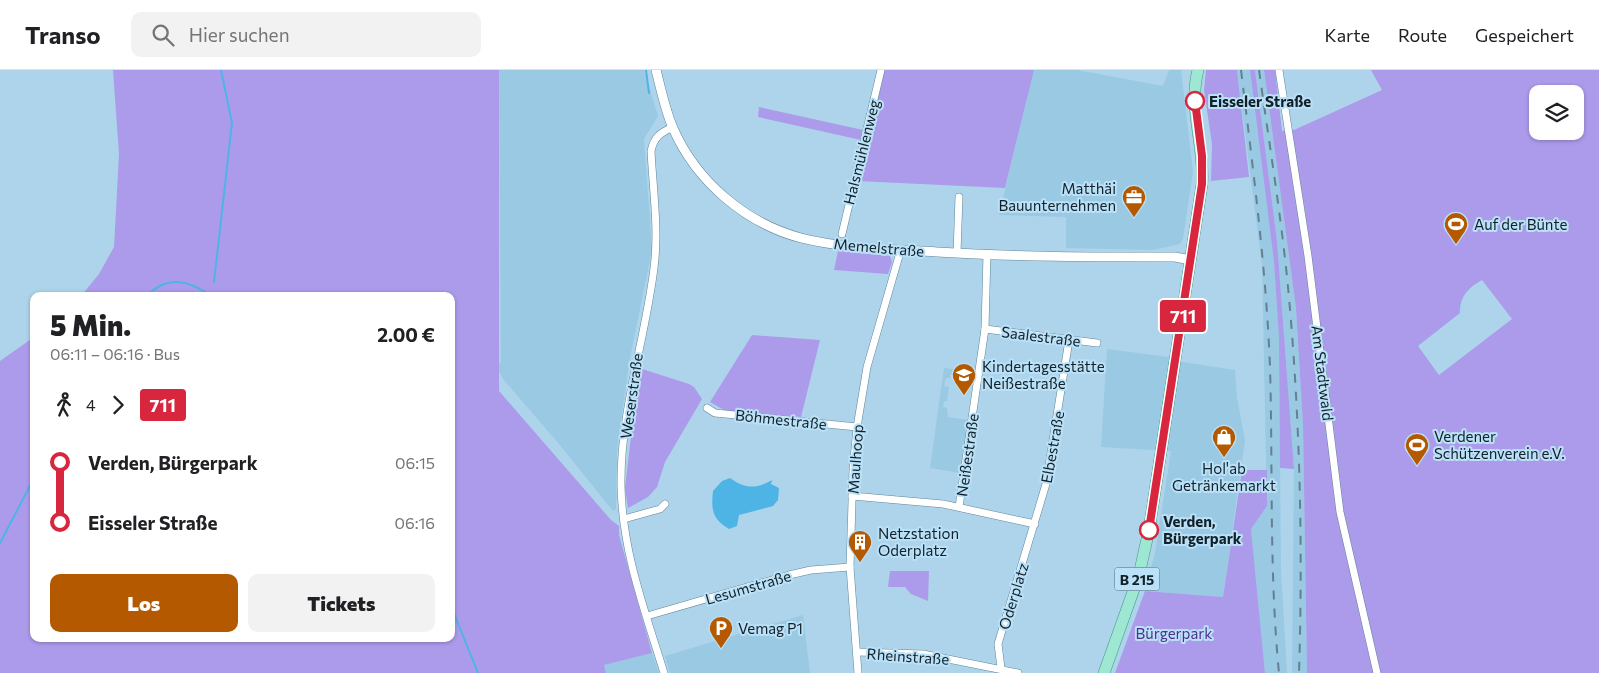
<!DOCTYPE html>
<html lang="de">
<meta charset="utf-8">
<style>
:root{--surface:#fff;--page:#f2f2f2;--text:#202124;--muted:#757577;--line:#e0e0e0;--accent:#b55900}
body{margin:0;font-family:Commissioner,sans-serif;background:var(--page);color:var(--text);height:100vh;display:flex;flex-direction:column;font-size:19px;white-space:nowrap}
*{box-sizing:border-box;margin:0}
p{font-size:16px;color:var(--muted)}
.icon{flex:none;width:28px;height:28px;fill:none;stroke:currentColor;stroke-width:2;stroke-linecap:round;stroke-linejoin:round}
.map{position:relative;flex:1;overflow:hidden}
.drawer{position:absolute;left:30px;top:222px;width:425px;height:350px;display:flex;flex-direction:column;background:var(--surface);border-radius:10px;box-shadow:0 1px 4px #0004}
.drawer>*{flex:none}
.badge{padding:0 10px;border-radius:4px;font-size:18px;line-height:32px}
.controls{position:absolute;left:1529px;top:15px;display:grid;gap:10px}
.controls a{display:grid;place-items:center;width:55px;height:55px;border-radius:10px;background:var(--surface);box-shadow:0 1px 4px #0004;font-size:25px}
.map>.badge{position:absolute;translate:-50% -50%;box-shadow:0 0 0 2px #fff}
.legs{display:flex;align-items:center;gap:8px;height:55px;padding:0 20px;font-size:16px}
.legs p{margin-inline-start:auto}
.summary{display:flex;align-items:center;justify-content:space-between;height:85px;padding:0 20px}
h1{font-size:28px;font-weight:800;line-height:38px}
.action{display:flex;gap:10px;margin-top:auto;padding:10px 20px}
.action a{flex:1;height:58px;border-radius:10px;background:var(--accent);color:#fff;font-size:20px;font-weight:800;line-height:58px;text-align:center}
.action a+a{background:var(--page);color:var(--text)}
ul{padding:0 20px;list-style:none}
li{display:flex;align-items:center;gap:18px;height:60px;font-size:19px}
li i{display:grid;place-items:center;width:8px;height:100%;margin:0 6px;background:currentColor}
li i::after{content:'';width:12px;height:12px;margin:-6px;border:4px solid;border-radius:50%;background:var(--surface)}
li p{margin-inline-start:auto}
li:first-child i{background:linear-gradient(#0000 50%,currentColor 0)}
li:last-child i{background:linear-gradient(currentColor 50%,#0000 0)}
header{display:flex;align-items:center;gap:30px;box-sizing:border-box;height:70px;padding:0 25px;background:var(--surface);border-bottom:1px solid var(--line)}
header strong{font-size:24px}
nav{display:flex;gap:28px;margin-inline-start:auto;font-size:18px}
.search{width:350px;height:45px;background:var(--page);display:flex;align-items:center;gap:12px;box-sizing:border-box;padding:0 18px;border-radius:10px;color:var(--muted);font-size:19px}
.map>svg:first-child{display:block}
.built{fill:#9ac9e3}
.green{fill:#ac9beb;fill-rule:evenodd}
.water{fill:#4eb4e6}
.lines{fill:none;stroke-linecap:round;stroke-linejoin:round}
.stream{stroke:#4eb4e6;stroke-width:2}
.minor-casing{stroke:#608599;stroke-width:8}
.tertiary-casing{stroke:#608599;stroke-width:10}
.primary-casing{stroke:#429785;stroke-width:12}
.minor{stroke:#fff;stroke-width:7}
.tertiary{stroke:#fff;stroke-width:9}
.primary{stroke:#9de7d3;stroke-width:11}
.rail{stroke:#648090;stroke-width:2;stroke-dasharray:9 9;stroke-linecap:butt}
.line-1-casing{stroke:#fff;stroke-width:11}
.line-1{stroke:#d7263d;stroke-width:8}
.stop-1-dot{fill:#fff;stroke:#d7263d;stroke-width:2.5}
.labels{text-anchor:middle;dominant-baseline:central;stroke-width:4;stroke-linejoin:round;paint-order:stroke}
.shield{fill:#bae1f7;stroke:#445b67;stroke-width:1}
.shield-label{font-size:14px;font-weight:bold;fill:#122129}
.stop-label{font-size:15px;font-weight:bold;fill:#122129;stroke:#bae1f7;text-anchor:start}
.street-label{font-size:15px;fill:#122129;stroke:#bae1f7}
.poi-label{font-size:15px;fill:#122129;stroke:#bae1f7;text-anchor:start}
.park-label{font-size:15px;fill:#4e308e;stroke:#bae1f7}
</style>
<header>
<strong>Transo</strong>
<div class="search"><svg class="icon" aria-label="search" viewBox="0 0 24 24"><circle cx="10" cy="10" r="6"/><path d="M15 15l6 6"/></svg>Hier suchen</div>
<nav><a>Karte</a><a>Route</a><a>Gespeichert</a></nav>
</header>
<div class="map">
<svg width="1599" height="603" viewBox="0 0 1599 603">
<rect width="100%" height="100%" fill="#add4ea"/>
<g class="built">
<path d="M499 0H644L658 46 644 69 652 180 630 288 617 379 616 439 613 441 559 374 503 309 496 295 501 293Z"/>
<path d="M1034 0H1077L1163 16 1169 0H1181L1193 102 1183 169 1180 174 1153 180 1066 178V147L999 145Z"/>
<path d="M1237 0H1250L1274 192 1279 268 1281 501 1287 603H1265L1251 459 1267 436 1262 195Z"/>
<path d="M1255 0H1264L1296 238 1303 355 1307 603H1292L1294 399 1277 171Z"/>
<path d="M1107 279 1176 288V291L1235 300 1237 328 1245 370 1223 527 1145 521 1155 483 1171 381 1101 377Z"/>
<path d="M944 298 974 301V305H950V308H946L944 316 949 317 947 331H944L943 337 947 338 948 347 968 350 960 403 930 398Z"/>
<path d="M803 545 810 603H670L665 586Z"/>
<path d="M652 583 659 603H606L604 595Z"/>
</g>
<g class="green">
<path d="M113 0H499V321L611 450 619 456V465L652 583 604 595 606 603H0V291L34 267V569H451V226H81L99 204 114 177 119 84Z"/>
<path d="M883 0H1034L1005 118 857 111Z"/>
<path d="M1206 0H1237L1249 107 1211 111 1212 74 1204 20Z"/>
<path d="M1250 0H1255L1277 171 1294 399 1280 398 1279 268 1274 192Z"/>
<path d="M1264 0H1275L1282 61 1294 60 1382 20 1371 0H1599V603H1307L1303 355 1296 238ZM1538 24H1575V61H1538ZM1482 210 1512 249 1439 305 1418 276 1460 243C1459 227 1469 217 1482 210Z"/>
<path d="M759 37 863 60 861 70 758 47Z"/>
<path d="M838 181 890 186 892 192 888 204 834 200Z"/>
<path d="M752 265 820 270 801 347 726 341 710 332Z"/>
<path d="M639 298 689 314 694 317 702 329 665 392 657 417 648 427 628 438 625 418Z"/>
<path d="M1242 400H1267V436L1251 459 1265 603H1115L1145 521 1223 527Z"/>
<path d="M890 501H929L928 531 911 524 905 517H888Z"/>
</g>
<path class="water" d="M730 408C745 419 756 419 772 410L771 414 779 418 778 430 773 436 739 445 737 456 729 459C712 449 711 439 713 421L722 411Z"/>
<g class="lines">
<g class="stream">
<path d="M646 0 649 23"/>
<path d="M214 212 232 53 221 0"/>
<path d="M147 226C166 205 189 210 211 226"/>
<path d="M0 473 34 408"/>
<path d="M451 536 478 603"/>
</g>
<g class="minor-casing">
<g id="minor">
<path d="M1279 0 1308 186 1340 442 1377 603"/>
<path d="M842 164 881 0"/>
<path d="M957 183 959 127"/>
<path d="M985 259 1097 273"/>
<path d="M707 338 715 343 857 357"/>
<path d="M852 426 943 434 1035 454"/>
<path d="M959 437 985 259 987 184"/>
<path d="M624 449 660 439 665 434"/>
<path d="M647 546 789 505 811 500 850 497"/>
<path d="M857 582 923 584 1018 603"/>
<path d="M1001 598 998 574 1046 414 1069 270"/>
<path d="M664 603C645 541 622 481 621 415 620 342 645 271 654 198 659 160 653 120 651 81 654 67 660 63 673 57"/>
<path d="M858 603 850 497 853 400 857 357 867 297 901 179"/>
</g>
</g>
<g class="tertiary-casing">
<path id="tertiary" d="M656 0C661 19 665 40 673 58 696 111 745 153 801 168 845 179 892 179 937 182 1016 187 1096 187 1175 187L1191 190"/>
</g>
<g class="primary-casing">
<path id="primary" d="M1104 603 1139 505 1149 460 1202 114C1205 76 1188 38 1198 0"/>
</g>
<use href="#minor" class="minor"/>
<use href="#tertiary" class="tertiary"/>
<use href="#primary" class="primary"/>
<g class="rail">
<path d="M1241 0C1253 99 1266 197 1270 297 1273 399 1269 501 1279 603"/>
<path d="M1259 0C1269 72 1281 145 1288 217 1300 345 1303 475 1299 603"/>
</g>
</g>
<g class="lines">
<g class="line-1-casing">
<path id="line-1" d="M1149 460 1202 114V86L1195 31"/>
</g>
<use href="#line-1" class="line-1"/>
</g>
<defs>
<g id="office-pin" transform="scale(1.25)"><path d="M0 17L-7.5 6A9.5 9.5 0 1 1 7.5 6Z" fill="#b55900" stroke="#bae1f7"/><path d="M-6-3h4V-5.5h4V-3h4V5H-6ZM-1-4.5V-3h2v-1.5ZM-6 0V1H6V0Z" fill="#fff"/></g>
<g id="stadium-pin" transform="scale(1.25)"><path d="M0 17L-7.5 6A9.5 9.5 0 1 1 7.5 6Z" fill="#b55900" stroke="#bae1f7"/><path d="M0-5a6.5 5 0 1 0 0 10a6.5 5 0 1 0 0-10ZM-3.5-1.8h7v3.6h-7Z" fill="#fff"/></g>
<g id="school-pin" transform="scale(1.25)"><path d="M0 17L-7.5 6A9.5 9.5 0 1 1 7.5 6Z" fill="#b55900" stroke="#bae1f7"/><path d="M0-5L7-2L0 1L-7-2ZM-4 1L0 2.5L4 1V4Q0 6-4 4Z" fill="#fff"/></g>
<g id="shop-pin" transform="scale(1.25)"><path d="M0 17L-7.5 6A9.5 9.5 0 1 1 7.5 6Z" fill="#b55900" stroke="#bae1f7"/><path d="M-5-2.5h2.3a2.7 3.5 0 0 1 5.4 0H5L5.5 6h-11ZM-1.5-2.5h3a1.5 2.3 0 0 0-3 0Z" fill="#fff"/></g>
<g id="building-pin" transform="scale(1.25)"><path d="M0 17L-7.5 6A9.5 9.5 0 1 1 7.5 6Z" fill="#b55900" stroke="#bae1f7"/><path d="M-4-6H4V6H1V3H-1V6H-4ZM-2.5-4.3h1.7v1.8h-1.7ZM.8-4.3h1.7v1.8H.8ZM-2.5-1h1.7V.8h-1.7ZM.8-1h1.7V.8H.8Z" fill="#fff"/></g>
<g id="parking-pin" transform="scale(1.25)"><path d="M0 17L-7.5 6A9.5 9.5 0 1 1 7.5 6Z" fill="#b55900" stroke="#bae1f7"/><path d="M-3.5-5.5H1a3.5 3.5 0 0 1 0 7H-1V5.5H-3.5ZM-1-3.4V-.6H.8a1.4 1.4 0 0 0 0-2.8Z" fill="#fff"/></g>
</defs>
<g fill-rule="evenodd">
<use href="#office-pin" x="1134" y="127"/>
<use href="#stadium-pin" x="1456" y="154"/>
<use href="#school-pin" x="964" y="305"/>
<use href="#shop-pin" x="1224" y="367"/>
<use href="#stadium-pin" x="1417" y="375"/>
<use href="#building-pin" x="860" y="472"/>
<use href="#parking-pin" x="721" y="558"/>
</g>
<g class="stop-1-dot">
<circle cx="1195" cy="31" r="9"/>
<circle cx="1149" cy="460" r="9"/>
</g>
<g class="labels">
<rect class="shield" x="1114.5" y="497.5" width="45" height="23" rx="4"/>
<g class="shield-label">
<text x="1137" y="509">B 215</text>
</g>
<g class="stop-label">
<text x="1209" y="31">Eisseler Straße</text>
<text x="1163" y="451">Verden,<tspan x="1163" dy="17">Bürgerpark</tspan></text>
</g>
<g class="street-label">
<text transform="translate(861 82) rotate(-76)">Halsmühlenweg</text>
<text transform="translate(879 177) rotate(5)">Memelstraße</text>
<text transform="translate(1041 266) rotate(7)">Saalestraße</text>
<text transform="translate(1323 303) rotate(83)">Am Stadtwald</text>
<text transform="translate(631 326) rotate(-82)">Weserstraße</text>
<text transform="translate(781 349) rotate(6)">Böhmestraße</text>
<text transform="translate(1052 377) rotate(-80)">Elbestraße</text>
<text transform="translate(967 385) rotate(-82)">Neißestraße</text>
<text transform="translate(855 389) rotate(-86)">Maulhoop</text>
<text transform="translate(748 517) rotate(-16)">Lesumstraße</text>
<text transform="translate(1013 526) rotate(-73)">Oderplatz</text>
<text transform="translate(908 586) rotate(4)">Rheinstraße</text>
</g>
<g class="poi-label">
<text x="1116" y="118" text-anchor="end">Matthäi<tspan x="1116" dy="17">Bauunternehmen</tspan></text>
<text x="1474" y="154">Auf der Bünte</text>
<text x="982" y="296">Kindertagesstätte<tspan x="982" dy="17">Neißestraße</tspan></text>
<text x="1434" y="366">Verdener<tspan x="1434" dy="17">Schützenverein e.V.</tspan></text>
<text x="1224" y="398" text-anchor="middle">Hol'ab<tspan x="1224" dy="17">Getränkemarkt</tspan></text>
<text x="878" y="463">Netzstation<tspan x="878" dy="17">Oderplatz</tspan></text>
<text x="738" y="558">Vemag P1</text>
</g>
<g class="park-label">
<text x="1174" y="563">Bürgerpark</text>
</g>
</g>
</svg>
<div class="controls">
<a><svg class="icon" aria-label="layers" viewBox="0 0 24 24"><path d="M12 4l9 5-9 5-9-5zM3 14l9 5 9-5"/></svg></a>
</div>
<b class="badge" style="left:1183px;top:246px;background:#d7263d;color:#fff">711</b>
<section class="drawer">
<div class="summary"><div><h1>5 Min.</h1><p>06:11 – 06:16 · Bus</p></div><b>2.00 €</b></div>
<div class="legs"><svg class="icon" aria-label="walk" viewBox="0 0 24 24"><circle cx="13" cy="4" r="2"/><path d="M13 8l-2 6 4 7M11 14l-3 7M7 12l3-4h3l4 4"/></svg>4<svg class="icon" aria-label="forward" viewBox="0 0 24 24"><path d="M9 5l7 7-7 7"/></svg><b class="badge" style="background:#d7263d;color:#fff">711</b></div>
<ul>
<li><i style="color:#d7263d"></i><b>Verden, Bürgerpark</b><p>06:15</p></li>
<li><i style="color:#d7263d"></i><b>Eisseler Straße</b><p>06:16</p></li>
</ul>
<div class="action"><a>Los</a><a>Tickets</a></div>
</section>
</div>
